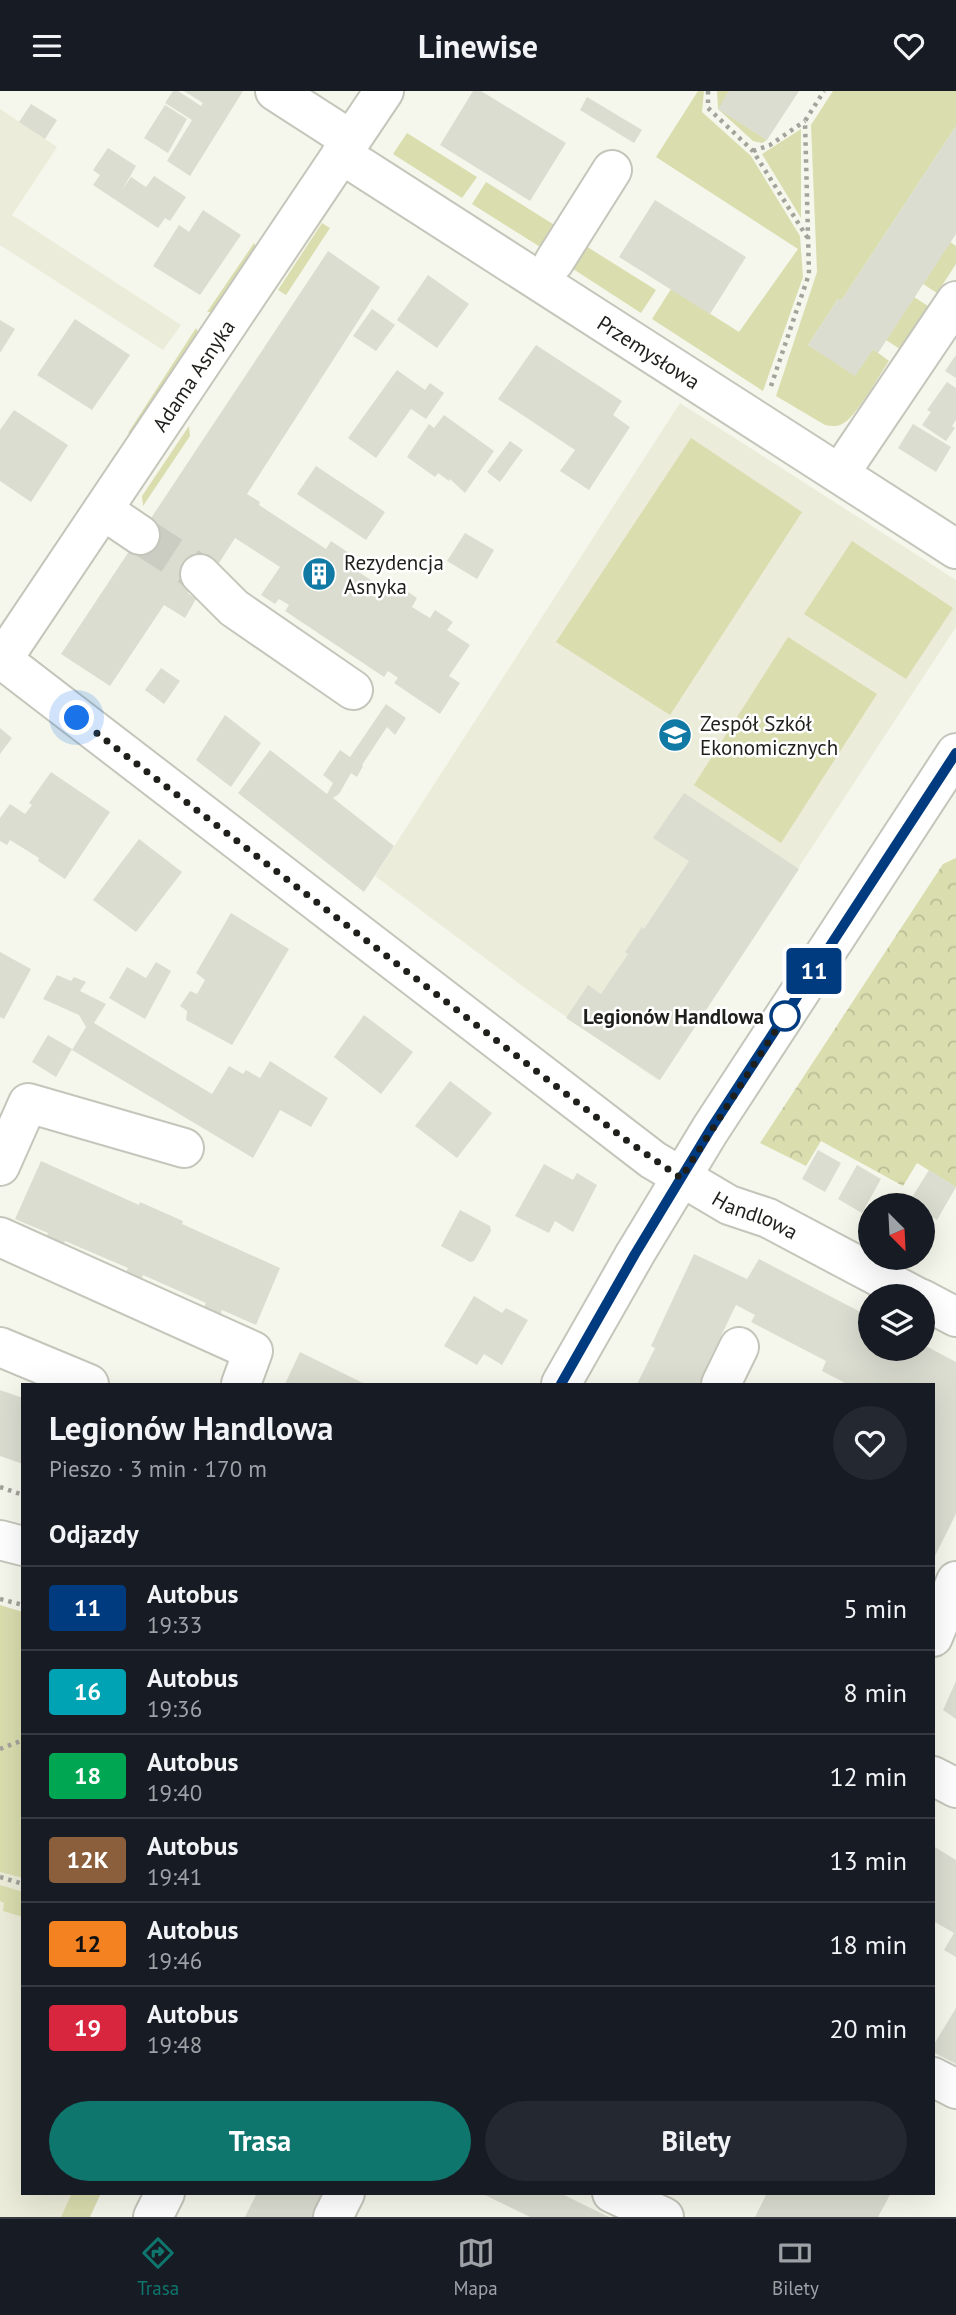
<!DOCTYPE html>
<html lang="pl">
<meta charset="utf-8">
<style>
:root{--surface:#171b24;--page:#242831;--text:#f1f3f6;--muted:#9ea1a6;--line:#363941;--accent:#0f766e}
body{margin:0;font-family:"PT Sans",sans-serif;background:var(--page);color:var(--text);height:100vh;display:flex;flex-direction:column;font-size:26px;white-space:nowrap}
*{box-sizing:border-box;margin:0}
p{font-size:23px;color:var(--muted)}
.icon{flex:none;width:38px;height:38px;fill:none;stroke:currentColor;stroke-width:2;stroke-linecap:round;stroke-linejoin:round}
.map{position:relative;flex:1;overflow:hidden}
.panel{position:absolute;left:21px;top:1292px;width:914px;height:812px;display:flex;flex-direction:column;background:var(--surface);border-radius:0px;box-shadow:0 7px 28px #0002}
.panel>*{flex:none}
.badge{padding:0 14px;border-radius:5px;font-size:24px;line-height:46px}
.needle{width:46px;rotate:156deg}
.fabs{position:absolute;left:858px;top:1102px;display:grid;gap:14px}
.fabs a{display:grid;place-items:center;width:77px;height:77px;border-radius:50%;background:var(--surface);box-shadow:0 7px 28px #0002;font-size:35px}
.you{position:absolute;width:35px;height:35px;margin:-18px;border:5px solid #fff;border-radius:50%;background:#1a73e8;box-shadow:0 0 0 10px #1a73e833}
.map>.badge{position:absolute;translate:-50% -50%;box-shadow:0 0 0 4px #fff}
h2{padding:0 28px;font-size:26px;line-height:63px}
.round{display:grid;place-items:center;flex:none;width:74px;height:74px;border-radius:37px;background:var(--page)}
.head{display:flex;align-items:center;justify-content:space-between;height:119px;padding:0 28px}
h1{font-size:33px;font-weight:700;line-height:52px}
.cta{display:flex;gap:14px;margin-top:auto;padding:14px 28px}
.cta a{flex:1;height:80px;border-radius:42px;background:var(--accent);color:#fff;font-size:28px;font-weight:700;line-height:80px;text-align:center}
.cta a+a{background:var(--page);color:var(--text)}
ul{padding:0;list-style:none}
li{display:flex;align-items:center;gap:21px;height:84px;padding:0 28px;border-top:2px solid var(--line)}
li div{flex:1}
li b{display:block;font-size:26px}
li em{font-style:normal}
li .badge{min-width:77px;font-weight:700;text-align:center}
header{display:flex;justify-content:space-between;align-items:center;height:91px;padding:0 28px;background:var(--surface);font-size:32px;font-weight:700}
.tabs{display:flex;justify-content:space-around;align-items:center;height:98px;border-top:2px solid var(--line);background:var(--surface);font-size:19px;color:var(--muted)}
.tabs a{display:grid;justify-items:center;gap:4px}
.tabs .on{color:var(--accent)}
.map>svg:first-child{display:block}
.built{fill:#ebecd9}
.grass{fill:#daddae}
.park{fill:url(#park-crowns)}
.building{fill:#dcddd1}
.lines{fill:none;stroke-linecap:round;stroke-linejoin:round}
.minor-tunnel{stroke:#cbccc2;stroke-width:38;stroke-dasharray:38 19;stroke-linecap:butt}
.minor-casing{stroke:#c5c6bb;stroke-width:42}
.path{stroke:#a2a39a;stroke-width:4.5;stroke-dasharray:3.5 5;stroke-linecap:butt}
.minor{stroke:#fff;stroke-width:38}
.line-casing{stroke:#fff;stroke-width:16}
.line{stroke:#003b80;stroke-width:10}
.walk{stroke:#1f1f1b;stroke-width:7;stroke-dasharray:0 12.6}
.stop-dot{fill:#fff;stroke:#003b80;stroke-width:3.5}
.labels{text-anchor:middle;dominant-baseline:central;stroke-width:5;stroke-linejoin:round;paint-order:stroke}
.street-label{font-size:21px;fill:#1f1f1b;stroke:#fff}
.poi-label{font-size:21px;fill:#1f1f1b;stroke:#fff;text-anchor:start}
.stop-label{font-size:21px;font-weight:bold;fill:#1f1f1b;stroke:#fff;text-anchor:end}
</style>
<header><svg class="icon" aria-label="menu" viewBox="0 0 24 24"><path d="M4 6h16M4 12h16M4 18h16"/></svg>Linewise<svg class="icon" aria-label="heart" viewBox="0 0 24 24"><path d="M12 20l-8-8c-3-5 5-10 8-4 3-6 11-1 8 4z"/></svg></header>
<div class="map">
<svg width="956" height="2126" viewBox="0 0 956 2126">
<defs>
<pattern id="park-crowns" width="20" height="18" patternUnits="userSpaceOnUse" patternTransform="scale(1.75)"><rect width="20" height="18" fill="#daddae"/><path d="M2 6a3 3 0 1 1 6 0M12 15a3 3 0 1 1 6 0" fill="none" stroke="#bbbd95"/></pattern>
</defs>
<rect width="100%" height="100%" fill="#f6f7ec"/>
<g class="built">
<path d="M0 18 57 56 12 124 181 234 163 259 0 154Z"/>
<path d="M680 312 956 489V536L659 990 529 900 375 785Z"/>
<path d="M0 1781 23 1787V2102H72L61 2126H0Z"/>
</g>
<g class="grass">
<path d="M698 0H704L702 21 751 65 800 145 803 186 763 300 652 228 671 198 739 241 798 158 656 66Z"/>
<path d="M717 0H729L719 18 767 49 762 52 753 50 718 18Z"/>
<path d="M833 0H956V35L841 210 838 208 808 254 855 284 873 258 889 270C880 283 855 328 842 333 837 336 831 335 825 334L776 305 817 181 811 34Z"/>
<path d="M801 38V127L762 63Z"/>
<path d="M407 42 477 86 462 107 393 63Z"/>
<path d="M486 91 559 137 545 159 472 113Z"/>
<path d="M322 132 330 137 286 204 278 199Z"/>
<path d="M950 151 956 155V173L937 202 923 193Z"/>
<path d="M254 152 258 159 216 221H207Z"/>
<path d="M581 152 656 199 641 222 567 174Z"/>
<path d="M914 206 928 215 900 258 886 249Z"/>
<path d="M196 237 200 245 137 342H128Z"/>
<path d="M189 335 190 345 143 415 142 405Z"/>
<path d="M691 347 802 421 670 624 556 551Z"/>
<path d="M852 450 953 517 906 588 804 523Z"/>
<path d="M788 546 877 603 781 752 694 694Z"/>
<path d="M0 1514 23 1521V1787L0 1781Z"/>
<path d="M0 1794 23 1801V1826L3 1820 4 1812 0 1810Z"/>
<path d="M72 2102H101L90 2126H61Z"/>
</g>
<path class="park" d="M956 767V1096L917 1072 903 1095 821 1050 806 1075 760 1052 943 773Z"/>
<g class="building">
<path d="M173 0H178L201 15 203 12 184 0H243L190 85 167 70 192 29 165 12Z"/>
<path d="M473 0H481L566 52 530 110 440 54Z"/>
<path d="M729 0H799L767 49 718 18Z"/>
<path d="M587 6 642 39 634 52 580 19Z"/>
<path d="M31 13 57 29 45 48 19 31Z"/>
<path d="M165 14 187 28 168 62 144 47Z"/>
<path d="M956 35V143L878 262 873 258 855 285 808 254 838 208 841 210Z"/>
<path d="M108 57 136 75 122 99 131 86 146 96 154 85 186 106 170 130 165 127 158 137 93 94 100 84 93 79Z"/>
<path d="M655 109 746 166 710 223 619 166Z"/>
<path d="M203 119 241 144 200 204 153 175 179 134 189 141Z"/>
<path d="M328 160 380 196 247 403 260 411 259 414 326 458 331 450 349 462 344 471 393 504 399 495 417 507 412 516 430 527 435 519 453 531 447 539 470 554 449 585 460 592 440 623 394 592 398 587 388 580 384 586 285 520 289 514 279 508 275 513 261 504 280 476 235 447 219 472 210 466 188 502 196 508 185 527 164 514 110 595 61 563Z"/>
<path d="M428 184 469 213 437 257 397 229Z"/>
<path d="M372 218 395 234 376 260 353 245Z"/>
<path d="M75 228 130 264 92 319 37 284Z"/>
<path d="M0 229 15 238 0 262Z"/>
<path d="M536 254 622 310 613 324 630 336 589 399 560 380 575 359 498 308Z"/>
<path d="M956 264V287L945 280Z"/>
<path d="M397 279 425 299 430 292 444 302 426 328 411 318 376 367 348 347Z"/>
<path d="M947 291 956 297V329L952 335 955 337 946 350 922 334 931 321 927 319Z"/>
<path d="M14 319 68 354 31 411 0 390V339Z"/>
<path d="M444 324 494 360 465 402 450 388 449 390 438 382 435 386 407 366 429 333 434 337Z"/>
<path d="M913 333 951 356 936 381 898 357Z"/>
<path d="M510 350 523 359 500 391 487 381Z"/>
<path d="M316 375 385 421 366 449 297 403Z"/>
<path d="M465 442 494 459 477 488 447 470Z"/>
<path d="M161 577 180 590 164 613 145 599Z"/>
<path d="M386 613 406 627 395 644 387 636 362 674 363 675 357 686 351 682 339 703 333 707 394 755 364 801 238 702 270 659 327 703 333 692 323 684 340 659 350 666Z"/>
<path d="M225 624 261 652 231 696 196 669Z"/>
<path d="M0 637 12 647 0 663Z"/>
<path d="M51 681 110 721 65 788 38 770 39 767 10 749 7 754 0 750V727L10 713 25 723 32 714 29 712Z"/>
<path d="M684 702 799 778 660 989 566 927 588 894 601 903 628 863 625 861 642 836 644 838 689 770 653 747Z"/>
<path d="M139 748 182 781 136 841 93 809Z"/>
<path d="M231 822 289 858 232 954 186 929 187 920 180 915 190 900 197 903 205 889 196 882Z"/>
<path d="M0 861 31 878 4 928 0 926Z"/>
<path d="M156 871 171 880 145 928 109 907 127 876 146 887Z"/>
<path d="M57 884 71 890 74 886 86 891 80 900 106 913 94 932 212 1003 229 975 243 983 246 979 260 987 270 970 328 1007 311 1036 280 1019 253 1067 72 959 86 936 79 924 43 908Z"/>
<path d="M364 924 413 961 381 1003 334 966Z"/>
<path d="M48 944 72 958 56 986 32 971Z"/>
<path d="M450 990 492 1022 457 1067 415 1035Z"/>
<path d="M818 1059 841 1072 825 1101 802 1088Z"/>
<path d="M41 1070 139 1114 140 1111 183 1130 182 1133 280 1177 256 1234 222 1219 220 1225 203 1218 206 1212 143 1184 141 1190 125 1183 128 1177 65 1150 62 1156 45 1148 48 1142 15 1128Z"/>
<path d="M544 1073 573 1089 577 1082 597 1094 573 1141 555 1130 549 1142 515 1125Z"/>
<path d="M857 1074 881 1088 862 1122 838 1108Z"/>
<path d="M929 1079 956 1096 937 1129 922 1120V1115H914L909 1111Z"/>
<path d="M460 1119 490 1135 491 1140 474 1170 470 1171 441 1155Z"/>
<path d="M694 1163 747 1188 759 1168 870 1226V1258H922V1253L956 1271V1423L933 1469V1343L935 1338H933V1293H847L822 1280 826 1270 751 1231 755 1224 736 1214 705 1278 709 1281 703 1293H637L655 1257 651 1255Z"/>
<path d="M474 1205 502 1222 506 1217 528 1229 502 1274 484 1263 477 1274 444 1255Z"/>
<path d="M300 1261 365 1293H285Z"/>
<path d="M0 1299 23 1307V1373L0 1365Z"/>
<path d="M956 1590V1628L943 1619Z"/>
<path d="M933 1755 956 1769V1866L944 1859 954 1842 933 1830Z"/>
<path d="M956 1917V1973L933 1961V1955Z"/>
<path d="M257 2102H335L324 2126H245Z"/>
<path d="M481 2102H560L609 2126H530Z"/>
<path d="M767 2102H891L878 2126H755Z"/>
</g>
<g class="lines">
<path class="minor-tunnel" d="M140 444 200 483"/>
<g class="minor-casing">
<g id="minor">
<path d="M275 0 351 49"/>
<path id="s1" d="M341 63 956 458"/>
<path d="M554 171 612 79"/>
<path d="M840 382 956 210"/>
<path d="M103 419 140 444"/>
<path d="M200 483 234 517 353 599"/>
<path id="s2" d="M0 567 653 1069 729 1114 768 1127 917 1206"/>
<path id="s3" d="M2 569 384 0"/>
<path d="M0 1075 28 1012 184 1057"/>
<path d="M0 1146 253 1260 241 1293"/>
<path d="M922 1208 956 1226"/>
<path d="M0 1256 89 1293"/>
<path d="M561 1293 635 1163 710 1039 956 662"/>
<path d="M721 1293 739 1256"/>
<path d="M0 1449 23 1455"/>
<path d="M933 1546 956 1490"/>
<path d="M933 1685 956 1697"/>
<path d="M933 1986 956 1998"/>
<path d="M612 2102 664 2126"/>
<path d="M153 2126 165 2102"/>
<path d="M333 2126 345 2102"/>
</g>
</g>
<g class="path">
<path d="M708 0V17L753 60 807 146"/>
<path d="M753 60 770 54 805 30"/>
<path d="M771 295 809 183 805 30 824 0"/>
<path d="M0 1396 23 1404"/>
<path d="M0 1508 23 1514"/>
<path d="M0 1658 23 1649"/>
<path d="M0 1786 23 1793"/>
</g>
<use href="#minor" class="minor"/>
</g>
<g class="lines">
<g class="line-casing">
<path id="line" d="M561 1293 635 1163 710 1039 956 662"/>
</g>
<use href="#line" class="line"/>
<path class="walk" d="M77 627 626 1049 681 1087 785 925"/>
</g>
<defs>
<g id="building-disc" transform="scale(1.75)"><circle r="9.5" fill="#1079a4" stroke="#fff"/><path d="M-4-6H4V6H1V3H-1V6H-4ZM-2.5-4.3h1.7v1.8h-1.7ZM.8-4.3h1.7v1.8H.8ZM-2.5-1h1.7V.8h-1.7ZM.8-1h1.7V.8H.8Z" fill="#fff"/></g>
<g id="school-disc" transform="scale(1.75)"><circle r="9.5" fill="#1079a4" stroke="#fff"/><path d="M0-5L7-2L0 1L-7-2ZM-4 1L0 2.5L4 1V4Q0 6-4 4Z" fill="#fff"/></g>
</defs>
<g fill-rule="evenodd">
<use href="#building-disc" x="319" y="483"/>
<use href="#school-disc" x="675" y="644"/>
</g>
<circle class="stop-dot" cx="785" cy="925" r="14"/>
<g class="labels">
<g class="street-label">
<text stroke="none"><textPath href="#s1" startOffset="366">Przemysłowa</textPath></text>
<text stroke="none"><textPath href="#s3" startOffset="343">Adama Asnyka</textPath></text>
<text stroke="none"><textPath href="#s2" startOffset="940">Handlowa</textPath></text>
</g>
<g class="poi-label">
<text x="344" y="471">Rezydencja<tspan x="344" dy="24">Asnyka</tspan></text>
<text x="700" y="632">Zespół Szkół<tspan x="700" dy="24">Ekonomicznych</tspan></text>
</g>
<g class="stop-label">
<text x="764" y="925">Legionów Handlowa</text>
</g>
</g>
</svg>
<div class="fabs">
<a><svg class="needle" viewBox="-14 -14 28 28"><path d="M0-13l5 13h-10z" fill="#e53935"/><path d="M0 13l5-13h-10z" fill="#9ea1a6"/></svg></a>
<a><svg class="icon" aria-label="layers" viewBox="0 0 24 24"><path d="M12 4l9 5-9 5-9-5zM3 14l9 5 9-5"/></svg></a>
</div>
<div class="you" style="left:77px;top:627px"></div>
<b class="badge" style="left:814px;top:880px;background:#003b80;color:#fff">11</b>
<section class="panel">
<div class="head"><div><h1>Legionów Handlowa</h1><p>Pieszo · 3 min · 170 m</p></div><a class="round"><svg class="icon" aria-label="heart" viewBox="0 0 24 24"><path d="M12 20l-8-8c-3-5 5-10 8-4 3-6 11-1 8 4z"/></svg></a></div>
<h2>Odjazdy</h2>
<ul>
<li><span class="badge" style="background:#003b80;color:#fff">11</span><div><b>Autobus</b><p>19:33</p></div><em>5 min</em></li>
<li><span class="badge" style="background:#00a3b4;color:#fff">16</span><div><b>Autobus</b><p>19:36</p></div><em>8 min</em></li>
<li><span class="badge" style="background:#00a651;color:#fff">18</span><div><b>Autobus</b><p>19:40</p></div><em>12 min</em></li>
<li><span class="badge" style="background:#8b5e3c;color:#fff">12K</span><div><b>Autobus</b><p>19:41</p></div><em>13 min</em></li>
<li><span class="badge" style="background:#f58220;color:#111">12</span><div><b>Autobus</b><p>19:46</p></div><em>18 min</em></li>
<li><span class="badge" style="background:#d7263d;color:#fff">19</span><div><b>Autobus</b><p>19:48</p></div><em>20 min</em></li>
</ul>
<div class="cta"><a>Trasa</a><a>Bilety</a></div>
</section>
</div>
<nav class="tabs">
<a class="on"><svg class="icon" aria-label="directions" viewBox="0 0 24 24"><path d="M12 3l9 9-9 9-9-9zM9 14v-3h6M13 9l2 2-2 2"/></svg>Trasa</a>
<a><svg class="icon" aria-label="map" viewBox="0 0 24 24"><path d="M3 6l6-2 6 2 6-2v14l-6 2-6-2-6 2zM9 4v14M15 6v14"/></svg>Mapa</a>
<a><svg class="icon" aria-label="tickets" viewBox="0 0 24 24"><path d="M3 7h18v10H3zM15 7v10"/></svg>Bilety</a>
</nav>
